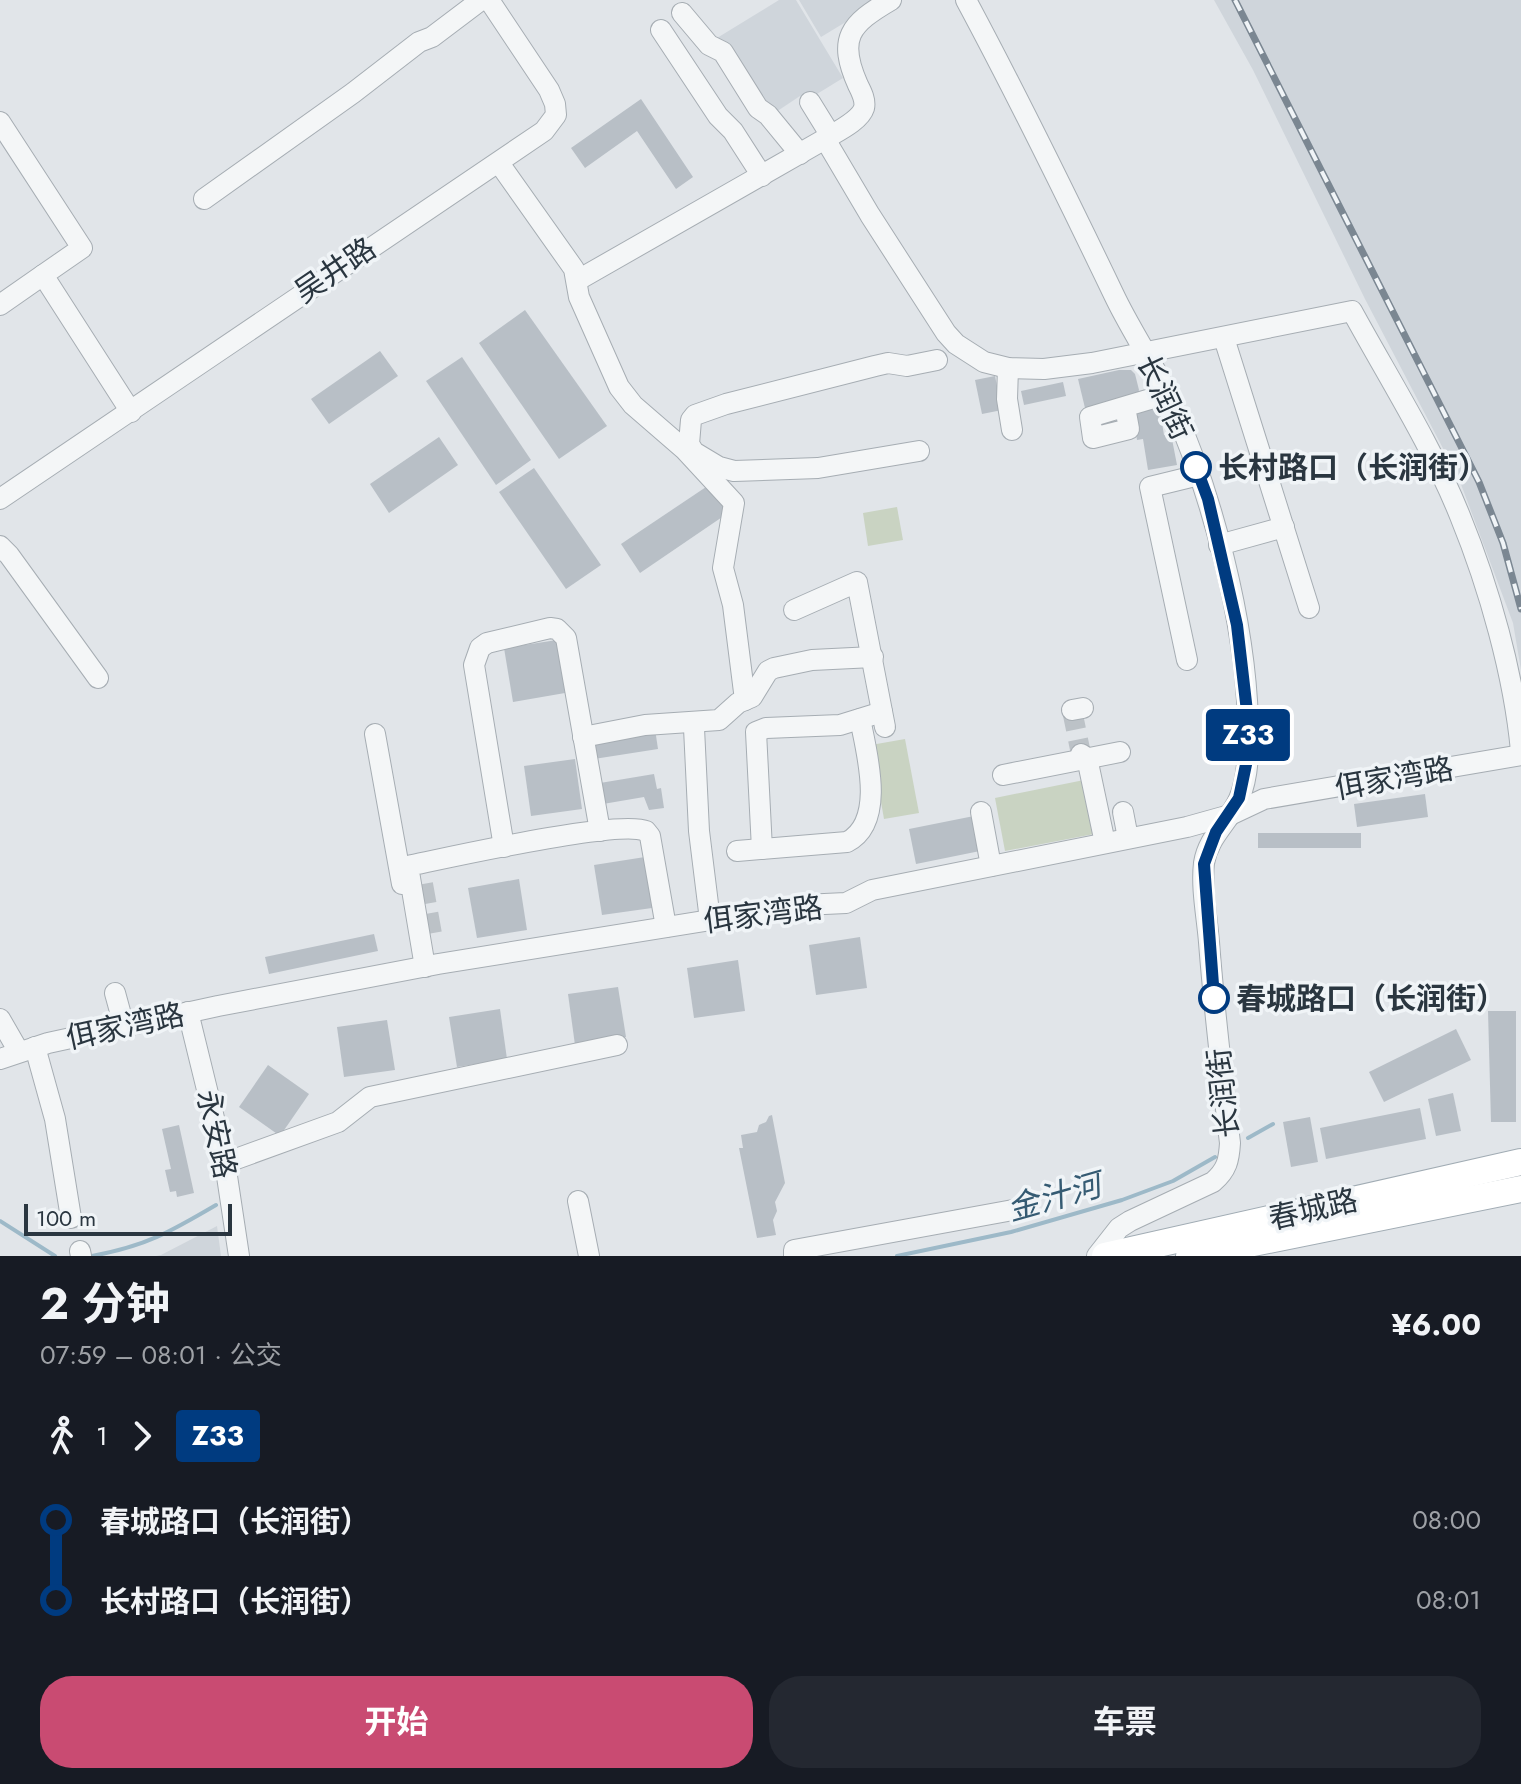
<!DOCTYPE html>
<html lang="zh">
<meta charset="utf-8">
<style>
:root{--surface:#171b24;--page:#242831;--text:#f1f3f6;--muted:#9ea1a6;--accent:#c94b72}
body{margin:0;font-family:Jost,"Noto Sans SC",sans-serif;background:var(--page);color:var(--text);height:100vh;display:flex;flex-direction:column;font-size:30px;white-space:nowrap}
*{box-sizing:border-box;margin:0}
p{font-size:26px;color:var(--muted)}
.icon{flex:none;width:44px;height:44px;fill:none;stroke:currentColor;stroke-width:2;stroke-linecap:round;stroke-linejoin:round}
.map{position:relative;height:1256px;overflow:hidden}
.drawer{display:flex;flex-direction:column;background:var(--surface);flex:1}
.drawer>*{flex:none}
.badge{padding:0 16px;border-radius:6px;font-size:28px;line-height:52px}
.scale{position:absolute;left:24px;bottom:20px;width:208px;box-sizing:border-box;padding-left:8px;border:4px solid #2a3640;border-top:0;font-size:22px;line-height:28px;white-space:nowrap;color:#2a3640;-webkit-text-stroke:6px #f0f4f7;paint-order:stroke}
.map>.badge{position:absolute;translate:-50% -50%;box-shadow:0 0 0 4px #fff}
.legs{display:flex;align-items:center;gap:12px;height:88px;padding:0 40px;font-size:26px}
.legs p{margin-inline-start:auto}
.summary{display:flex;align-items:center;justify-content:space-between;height:136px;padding:0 40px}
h1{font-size:44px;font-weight:700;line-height:60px}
.button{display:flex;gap:16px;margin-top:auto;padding:16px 40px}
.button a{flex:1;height:92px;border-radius:32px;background:var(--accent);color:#fff;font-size:32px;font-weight:700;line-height:92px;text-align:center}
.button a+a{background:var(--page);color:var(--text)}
ul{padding:0 40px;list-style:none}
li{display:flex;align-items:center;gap:28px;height:80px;font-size:30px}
li i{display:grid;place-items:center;width:12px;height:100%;margin:0 10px;background:currentColor}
li i::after{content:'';width:20px;height:20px;margin:-10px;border:6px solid;border-radius:50%;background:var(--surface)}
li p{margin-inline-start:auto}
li:first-child i{background:linear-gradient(#0000 50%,currentColor 0)}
li:last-child i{background:linear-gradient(currentColor 50%,#0000 0)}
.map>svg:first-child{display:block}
.built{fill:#cfd5db}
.green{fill:#c9d3c2}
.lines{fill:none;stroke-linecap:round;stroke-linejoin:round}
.stream{stroke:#9db9c8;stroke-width:4}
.building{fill:#b8bfc6}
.minor-tunnel{stroke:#bcc2c7;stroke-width:20;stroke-dasharray:20 10;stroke-linecap:butt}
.minor-casing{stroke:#a6adb3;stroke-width:22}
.major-casing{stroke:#a1acb4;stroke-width:28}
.minor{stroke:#f4f6f7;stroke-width:20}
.major{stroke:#fff;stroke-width:26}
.rail-casing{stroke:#7b8792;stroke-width:7}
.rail{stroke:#f0f4f7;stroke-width:4;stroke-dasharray:12;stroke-linecap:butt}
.line-1-casing{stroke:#fff;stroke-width:18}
.line-1{stroke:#003b80;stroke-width:12}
.stop-1-dot{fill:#fff;stroke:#003b80;stroke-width:4}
.labels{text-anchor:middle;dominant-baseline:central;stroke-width:7;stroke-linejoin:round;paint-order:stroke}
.street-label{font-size:30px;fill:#2a3640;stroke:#f0f4f7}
.stop-label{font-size:30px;font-weight:bold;fill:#2a3640;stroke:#f0f4f7;text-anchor:start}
.water-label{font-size:32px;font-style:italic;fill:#355b73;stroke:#f0f4f7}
</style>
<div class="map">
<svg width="1521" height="1256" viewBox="0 0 1521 1256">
<rect width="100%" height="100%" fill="#e1e5e9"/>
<g class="built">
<path d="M779 0H796L843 78 804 102 800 96 773 114 717 38Z"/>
<path d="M799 0H882L821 37Z"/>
<path d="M1214 0H1521V670L1513 623 1459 479 1365 299 1253 70Z"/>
<path d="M217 1226 221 1256H156L161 1255Z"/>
</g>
<g class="green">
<path d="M897 507 903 540 868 546 863 513Z"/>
<path d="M905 739 919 813 884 819 871 745Z"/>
<path d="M1084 780 1094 834 1005 851 995 798Z"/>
</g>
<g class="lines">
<g class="stream">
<path d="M1248 1138 1273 1124"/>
<path d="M0 1221 55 1256"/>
<path d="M92 1256C146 1246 170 1232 216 1205"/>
<path d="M897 1256 1011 1232 1122 1200 1173 1181 1215 1157"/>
</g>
</g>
<g class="building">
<path d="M641 99 693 177 676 189 637 131 585 168 571 148Z"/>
<path d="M525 310 607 426 559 459 479 343Z"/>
<path d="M380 351 398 376 329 424 311 399Z"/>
<path d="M462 357 531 460 496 485 426 381Z"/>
<path d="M1119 370H1131L1135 374 1139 390 1137 395 1085 408 1078 379Z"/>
<path d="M995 376 1002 410 982 414 975 380Z"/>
<path d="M1063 382 1066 396 1024 405 1021 391Z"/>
<path d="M1159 405 1164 435 1171 434 1177 465 1148 470 1143 439 1137 440 1132 410Z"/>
<path d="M439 437 458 465 389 513 370 484Z"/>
<path d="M534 468 601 565 566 589 499 492Z"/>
<path d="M712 483 731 511 640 573 621 544Z"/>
<path d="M557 640 565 693 513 702 504 648Z"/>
<path d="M655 729 658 749 594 759 591 740Z"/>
<path d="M575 759 582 809 531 816 524 766Z"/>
<path d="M654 774 657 789 661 788 664 808 649 810 644 797 603 804 600 783Z"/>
<path d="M1425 794 1428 817 1357 827 1354 804Z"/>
<path d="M974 816 980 851 916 864 909 829Z"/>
<rect x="1258" y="833" width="103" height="15"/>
<path d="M645 857 652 908 602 915 594 865Z"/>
<path d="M519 879 527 930 477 938 468 888Z"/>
<path d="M374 934 378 951 269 974 265 957Z"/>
<path d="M860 937 867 988 816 995 809 945Z"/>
<path d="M738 960 745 1011 694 1018 687 968Z"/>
<path d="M618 987 626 1037 575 1045 568 994Z"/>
<path d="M500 1009 507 1059 457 1067 449 1017Z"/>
<path d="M1488 1011H1516V1122H1491Z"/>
<path d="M387 1020 395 1070 344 1077 337 1027Z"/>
<path d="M1456 1029 1471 1060 1384 1102 1369 1072Z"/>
<path d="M268 1065 309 1094 280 1136 239 1107Z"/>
<path d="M1453 1093 1461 1131 1436 1136 1428 1099Z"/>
<path d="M1420 1108 1426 1139 1326 1159 1320 1128Z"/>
<path d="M772 1115 785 1183 775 1202 777 1211 773 1220 776 1235 757 1238 739 1148H743L741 1135 757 1132 759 1125 766 1122 769 1116Z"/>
<path d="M1310 1117 1318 1162 1291 1167 1283 1122Z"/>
<path d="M179 1125 194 1193 177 1197 176 1191 170 1192 165 1170 171 1169 162 1129Z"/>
</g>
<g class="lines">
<g class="minor-tunnel">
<path d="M1072 710 1081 754"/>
<path d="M423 884 432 934"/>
</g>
<g class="minor-casing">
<g id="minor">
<path d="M966 0C1018 97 1066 195 1114 295 1131 331 1155 365 1171 402 1212 494 1245 620 1248 721 1249 746 1249 776 1239 799 1229 822 1208 837 1204 863 1201 888 1207 917 1209 942 1214 1009 1222 1076 1230 1143 1229 1160 1227 1170 1213 1182L1130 1221 1119 1228 1097 1256"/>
<path d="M682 13 709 45 723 52 758 108 768 115 800 154"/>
<path d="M661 30 718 116 733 131 762 176"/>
<path d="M810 102 831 136"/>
<path d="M0 122 82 248 43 275 131 412"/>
<path d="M825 139 870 215 946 333 956 344 984 362 1008 368 1044 369 1092 363 1352 311C1388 377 1432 446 1460 516 1489 587 1514 675 1521 751"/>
<path d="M499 163 574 269 579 297 619 387 633 405 685 450 734 503 723 568 733 605 745 700"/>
<path d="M204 199 353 93 419 42 432 37 481 0"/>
<path d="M578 280 825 139C836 132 860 121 864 108 866 100 861 91 858 85 837 38 850 24 891 0"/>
<path d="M0 305 43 275"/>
<path d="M1224 338 1309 608"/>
<path d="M1008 368 1007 399 1012 430"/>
<path d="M1125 407 1129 429 1093 438 1090 417 1167 394"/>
<path d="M919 451 818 468 734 471 719 467 694 452 689 444 691 420 695 415 726 404 875 366 888 363 907 366 937 360"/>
<path d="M0 499 544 131 556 115 555 104 549 90 489 0"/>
<path d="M1219 545 1284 527"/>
<path d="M0 546 9 555 98 678"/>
<path d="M794 610 857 582 885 727"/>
<path d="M1187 660 1150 487 1199 475"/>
<path d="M1072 710 1083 708"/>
<path d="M694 728 699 831 710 920"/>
<path d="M375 734 402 884"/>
<path d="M583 737 645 725 719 720 738 703 752 697 768 671 774 668 812 660 873 657"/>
<path d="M1081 754 1087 758 1105 843"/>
<path d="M1003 775 1120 752"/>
<path d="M981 812 991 866"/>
<path d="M1123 812 1128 838"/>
<path d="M504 847 474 665 480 648 487 643 550 628 557 629 566 638 600 831"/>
<path d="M762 849 756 732 766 728 840 725 882 712"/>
<path d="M737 851 847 842C886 822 867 754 860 719"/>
<path d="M425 967 408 866C447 858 619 819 646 831L650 836 666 927"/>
<path d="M115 993 124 1026"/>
<path d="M188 1012 225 1163 239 1256"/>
<path d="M0 1019 19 1052"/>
<path d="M35 1047 55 1119 71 1218"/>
<path d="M0 1059 48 1043 218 1006 438 964 803 905 846 903 872 890 1187 827 1230 815 1264 799 1521 755"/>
<path d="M225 1163 338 1122 370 1097 617 1045"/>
<path d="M578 1201 589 1256"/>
<path d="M80 1251 81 1256"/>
<path d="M794 1256V1250L1013 1210"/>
</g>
</g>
<g class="major-casing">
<g id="major">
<path d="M1105 1256 1521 1162"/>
<path d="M1189 1256 1521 1189"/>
</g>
</g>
<use href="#minor" class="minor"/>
<use href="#major" class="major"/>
<g class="rail-casing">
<path id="rail" d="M1235 0 1479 482 1503 543 1521 609"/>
</g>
<use href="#rail" class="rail"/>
</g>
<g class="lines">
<g class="line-1-casing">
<path id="line-1" d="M1196 467 1208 499 1237 625 1248 720V755L1239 798 1216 832 1204 864 1214 998"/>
</g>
<use href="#line-1" class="line-1"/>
</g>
<g class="stop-1-dot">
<circle cx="1196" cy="467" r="14"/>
<circle cx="1214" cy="998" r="14"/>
</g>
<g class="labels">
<g class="street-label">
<text transform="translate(335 270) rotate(-34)">吴井路</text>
<text transform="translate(1165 397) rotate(65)">长润街</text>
<text transform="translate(1394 778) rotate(-10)">佴家湾路</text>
<text transform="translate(763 914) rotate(-7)">佴家湾路</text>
<text transform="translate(125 1026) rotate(-12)">佴家湾路</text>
<text transform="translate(1223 1093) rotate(-96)">长润街</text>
<text transform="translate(217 1134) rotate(78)">永安路</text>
<text transform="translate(1313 1209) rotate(-13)">春城路</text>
</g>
<g class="stop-label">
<text x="1218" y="467">长村路口（长润街）</text>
<text x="1236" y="998">春城路口（长润街）</text>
</g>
<g class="water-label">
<text transform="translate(1054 1197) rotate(-16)">金汁河</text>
</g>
</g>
</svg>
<div class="scale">100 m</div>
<b class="badge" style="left:1248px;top:735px;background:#003b80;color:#fff">Z33</b>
</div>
<section class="drawer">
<div class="summary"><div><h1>2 分钟</h1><p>07:59 – 08:01 · 公交</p></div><b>¥6.00</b></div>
<div class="legs"><svg class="icon" aria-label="walk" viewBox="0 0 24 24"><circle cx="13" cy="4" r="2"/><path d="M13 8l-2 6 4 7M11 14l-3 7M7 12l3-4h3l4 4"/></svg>1<svg class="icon" aria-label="forward" viewBox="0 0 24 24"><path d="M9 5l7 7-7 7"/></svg><b class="badge" style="background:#003b80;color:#fff">Z33</b></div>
<ul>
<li><i style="color:#003b80"></i><b>春城路口（长润街）</b><p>08:00</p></li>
<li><i style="color:#003b80"></i><b>长村路口（长润街）</b><p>08:01</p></li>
</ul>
<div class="button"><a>开始</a><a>车票</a></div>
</section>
